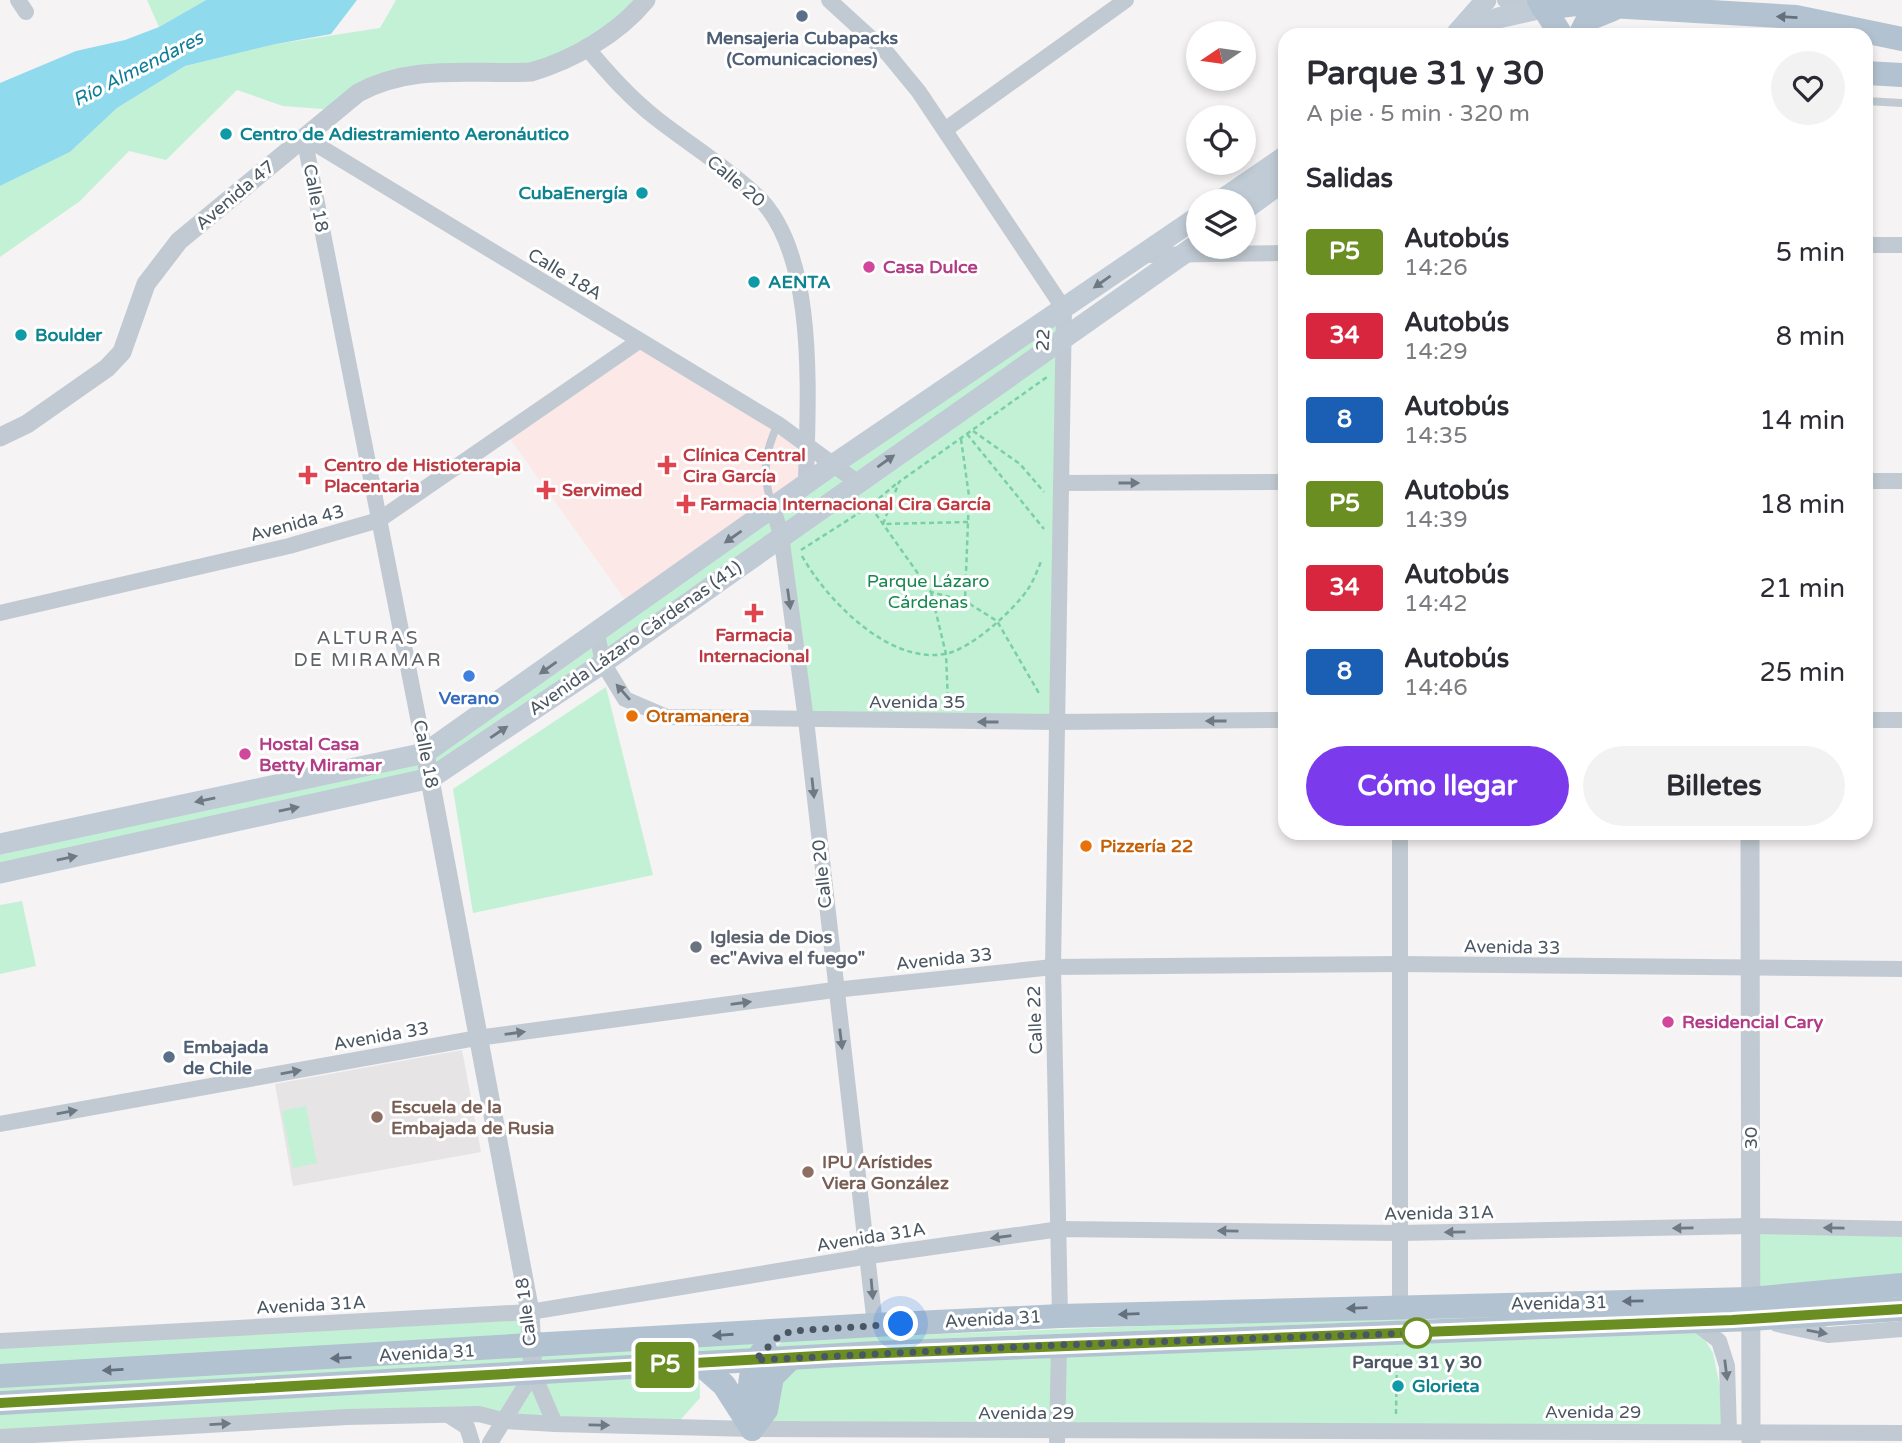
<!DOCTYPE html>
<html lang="es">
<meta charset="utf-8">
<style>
:root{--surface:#fff;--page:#f2f2f3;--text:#2b2b33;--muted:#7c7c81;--accent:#7c3aed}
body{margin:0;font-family:"Varela Round",sans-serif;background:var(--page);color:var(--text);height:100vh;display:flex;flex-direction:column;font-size:26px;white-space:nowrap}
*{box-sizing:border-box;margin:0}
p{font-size:23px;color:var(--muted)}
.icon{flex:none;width:38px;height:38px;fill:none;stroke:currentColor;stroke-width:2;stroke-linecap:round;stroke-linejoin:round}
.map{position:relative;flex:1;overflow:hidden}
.drawer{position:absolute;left:1278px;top:28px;width:595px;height:812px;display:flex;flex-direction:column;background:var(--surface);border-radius:21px;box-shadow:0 4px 10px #0003}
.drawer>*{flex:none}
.badge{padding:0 14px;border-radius:5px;font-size:24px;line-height:46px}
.needle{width:46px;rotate:257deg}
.buttons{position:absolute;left:1186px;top:21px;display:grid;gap:14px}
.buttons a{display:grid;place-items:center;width:70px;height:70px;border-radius:50%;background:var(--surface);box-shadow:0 4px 10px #0003;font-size:35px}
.you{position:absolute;width:35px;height:35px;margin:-18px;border:5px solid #fff;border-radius:50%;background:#1a73e8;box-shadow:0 0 0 10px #1a73e833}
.map>.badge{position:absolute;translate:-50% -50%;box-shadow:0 0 0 4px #fff}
h2{padding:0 28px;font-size:26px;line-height:63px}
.round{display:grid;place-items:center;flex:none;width:74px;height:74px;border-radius:37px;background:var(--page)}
.headline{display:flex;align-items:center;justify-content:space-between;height:119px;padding:0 28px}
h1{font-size:33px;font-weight:700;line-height:52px}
.cta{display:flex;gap:14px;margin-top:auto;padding:14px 28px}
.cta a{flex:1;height:80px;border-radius:42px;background:var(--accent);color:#fff;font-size:28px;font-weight:700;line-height:80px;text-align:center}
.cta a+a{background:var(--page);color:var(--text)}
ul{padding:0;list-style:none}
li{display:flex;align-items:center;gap:21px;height:84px;padding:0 28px}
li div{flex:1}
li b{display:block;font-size:26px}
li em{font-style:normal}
li .badge{min-width:77px;font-weight:700;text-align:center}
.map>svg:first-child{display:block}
.education{fill:#e6e4e5}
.medical{fill:#fce8e6}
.green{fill:#c3f1d5}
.water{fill:#90daee}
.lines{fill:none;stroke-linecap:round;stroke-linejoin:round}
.path{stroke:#7ad0a6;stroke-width:2.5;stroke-dasharray:5 3.5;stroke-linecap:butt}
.service{stroke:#c1cad2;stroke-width:8}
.minor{stroke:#c1cad2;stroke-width:16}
.tertiary{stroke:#c1cad2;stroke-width:19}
.secondary{stroke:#c1cbd6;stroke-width:21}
.primary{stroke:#b3c2d1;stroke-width:24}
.oneway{fill:#64717d}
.oneway2{fill:#6e7984}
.oneway3{fill:#6e7983}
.line-casing{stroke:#fff;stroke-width:16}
.line{stroke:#6b8e23;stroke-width:10}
.walk{stroke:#4a5661;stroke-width:7;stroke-dasharray:0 12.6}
.service-dot{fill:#5c6f8a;stroke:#fff;stroke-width:2.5}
.culture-dot{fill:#0f9aa8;stroke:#fff;stroke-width:2.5}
.hotel-dot{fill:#d1479c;stroke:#fff;stroke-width:2.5}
.health-dot{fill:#e0444e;stroke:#fff;stroke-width:2.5}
.shop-dot{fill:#3f7fe0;stroke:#fff;stroke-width:2.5}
.food-dot{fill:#e8710a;stroke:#fff;stroke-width:2.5}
.worship-dot{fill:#6b7280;stroke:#fff;stroke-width:2.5}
.education-dot{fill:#8d6e63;stroke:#fff;stroke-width:2.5}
.stop-dot{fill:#fff;stroke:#6b8e23;stroke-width:3.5}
.labels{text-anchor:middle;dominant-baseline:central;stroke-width:6;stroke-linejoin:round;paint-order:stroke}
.service-label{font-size:18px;font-weight:bold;fill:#4e5e75;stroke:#fff}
.culture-label{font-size:18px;font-weight:bold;fill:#0d838f;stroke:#fff;text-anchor:start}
.street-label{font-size:18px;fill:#4a5661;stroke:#fff}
.hotel-label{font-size:18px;font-weight:bold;fill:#b23c85;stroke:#fff;text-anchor:start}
.health-label{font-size:18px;font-weight:bold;fill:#be3a42;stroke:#fff;text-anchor:start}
.park-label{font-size:18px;fill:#17864f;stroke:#fff}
.shop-label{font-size:18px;font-weight:bold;fill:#366cbe;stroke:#fff}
.food-label{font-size:18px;font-weight:bold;fill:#c56008;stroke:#fff;text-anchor:start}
.worship-label{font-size:18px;font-weight:bold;fill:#5b616d;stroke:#fff;text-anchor:start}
.education-label{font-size:18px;font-weight:bold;fill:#785e54;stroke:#fff;text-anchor:start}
.stop-label{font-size:18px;font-weight:bold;fill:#4a5661;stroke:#fff}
.water-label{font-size:19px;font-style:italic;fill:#0c7c9b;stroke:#fff}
.neighbourhood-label{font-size:19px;letter-spacing:2px;fill:#5f6368;stroke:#fff}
</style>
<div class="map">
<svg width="1902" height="1443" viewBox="0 0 1902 1443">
<rect width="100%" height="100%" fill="#f5f3f3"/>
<path class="education" d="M462 1050 481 1152 293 1186 275 1084Z"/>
<path class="medical" d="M639 341 806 444V485L632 609 506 433Z"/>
<g class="green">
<path d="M147 0H206L159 27Z"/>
<path d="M396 0H646L550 67 412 74 336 110 283 106 237 90 166 160 129 151 80 201 0 257V186L70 152 117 108 185 66 276 44 380 28Z"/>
<path d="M1061 303 1056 722 806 720 781 536 431 778 0 874V845L425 753Z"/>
<path d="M606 687 653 875 473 913 453 789Z"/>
<path d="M22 901 36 966 0 974V905Z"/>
<path d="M306 1106 317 1163 293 1168 282 1111Z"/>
<path d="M1751 1226 1902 1229V1285L1750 1299Z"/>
<path d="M1741 1308 950 1338 774 1349 782 1342 792 1340 1143 1326Z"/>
<path d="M524 1320 525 1339 0 1365V1347Z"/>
<path d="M1694 1322 1713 1353 1729 1432 752 1429 755 1360Z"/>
<path d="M763 1342 757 1350 538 1363V1356Z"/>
<path d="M525 1357V1364L0 1391V1385Z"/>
<path d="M699 1363 700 1398 674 1427 479 1414 0 1437V1403Z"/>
</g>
<path class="water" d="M206 0H357L331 34 276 44 185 66 117 108 70 152 0 186V83L76 51 125 40 159 27Z"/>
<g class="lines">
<g class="path">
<path d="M973 431 1020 464 1044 492"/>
<path d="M967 434 1044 529"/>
<path d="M961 439 969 496 965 599"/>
<path d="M871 507 931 592 965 601 997 621 1040 695"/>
<path d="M968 522 883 524 899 482 1047 377"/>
<path d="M801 550 870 506 896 484"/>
<path d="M802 556C827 600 888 664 945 654 970 650 1014 610 1028 589 1034 580 1038 569 1042 559"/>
<path d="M931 592 946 654 948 703"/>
<path d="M1396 1414 1397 1354"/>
</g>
<g class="service">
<path d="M1866 101 1902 103"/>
<path d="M772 505C762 475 764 453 778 424"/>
</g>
<g class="minor">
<path d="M18 0 26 12"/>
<path d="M829 0 887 53 919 92 1064 309 1053 967 1060 1316"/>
<path d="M1505 0 1537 6"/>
<path d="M586 47C608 73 630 98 657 119 689 144 725 166 755 194 820 253 807 403 806 485"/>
<path d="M946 129 1126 0"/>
<path d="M304 137 778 424 857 482"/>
<path d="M304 137 425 753"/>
<path d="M1866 245H1902"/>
<path d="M1142 255 1284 253"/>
<path d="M1866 481H1902"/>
<path d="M1061 483 1284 482"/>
<path d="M773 508 781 535 806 720 875 1325"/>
<path d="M0 613 289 546 379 520 639 341"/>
<path d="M597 634 603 663 625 699 667 717 1056 722 1284 720"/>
<path d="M1866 720H1902"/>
<path d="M1400 833V1306"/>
<path d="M0 1124 477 1038 834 990 1053 967 1400 964 1902 969"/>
<path d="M1694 1322 1719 1341 1727 1366 1729 1432"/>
<path d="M1777 1324 1828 1335 1902 1329"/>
<path d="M0 1341 530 1312 869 1256 1060 1229 1401 1233 1751 1226 1902 1229"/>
<path d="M533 1373 555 1424"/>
<path d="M448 1415 467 1427 472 1443"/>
<path d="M0 1437 347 1417 479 1414 506 1421 555 1424 752 1429 1902 1433"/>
<path d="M1057 1441 1059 1345"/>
<path d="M490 1443 533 1373"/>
</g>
<g class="tertiary">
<path d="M0 437 27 424 107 368 122 352 146 284 179 241 358 93C413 63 471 75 531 72 573 60 618 34 646 0"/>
<path d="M425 753 530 1312 533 1373"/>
<path d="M1750 833 1751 1443"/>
</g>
<g class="secondary">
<path d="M1457 33 1486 0"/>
<path d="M1465 35 1498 18 1543 8"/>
<path d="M1220 201 1284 157"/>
<path d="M1244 210 1284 181"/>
<path d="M0 844 425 753 834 464 1199 216"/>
<path d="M0 873 431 778 603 663 1199 243"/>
</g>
<g class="primary">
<path d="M1539 0 1561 35"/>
<path d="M1543 8 1576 4 1796 17 1902 39"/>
<path d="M1580 35 1588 19 1613 9"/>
<path d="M1866 73 1902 75"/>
<path d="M699 1363 724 1385 749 1424"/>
<path d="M0 1376 875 1325 1060 1316 1750 1299 1902 1285"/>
<path d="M0 1403 877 1353 1751 1319 1902 1309"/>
<path d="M752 1429C750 1401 744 1371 765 1349"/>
<path d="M752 1429 766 1410 772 1377 791 1358"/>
</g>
</g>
<defs><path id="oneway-solid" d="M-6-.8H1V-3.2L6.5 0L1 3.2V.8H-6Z" transform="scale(1.75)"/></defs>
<g class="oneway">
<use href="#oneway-solid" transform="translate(1787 17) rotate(-177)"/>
<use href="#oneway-solid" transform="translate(1633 1301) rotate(179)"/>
<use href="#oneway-solid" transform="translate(1357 1308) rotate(178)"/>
<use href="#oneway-solid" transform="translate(1129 1314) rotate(178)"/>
<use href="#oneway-solid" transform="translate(723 1335) rotate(176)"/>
<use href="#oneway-solid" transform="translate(341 1358) rotate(177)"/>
<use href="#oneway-solid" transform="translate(113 1370) rotate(177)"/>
</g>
<g class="oneway2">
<use href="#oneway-solid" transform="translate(1102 282) rotate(145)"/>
<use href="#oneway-solid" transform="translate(886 461) rotate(-35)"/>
<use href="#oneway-solid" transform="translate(733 537) rotate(145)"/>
<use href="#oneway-solid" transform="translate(548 668) rotate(145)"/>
<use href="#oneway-solid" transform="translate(499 732) rotate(-34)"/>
<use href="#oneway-solid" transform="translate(205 800) rotate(168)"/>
<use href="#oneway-solid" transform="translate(289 809) rotate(-12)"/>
<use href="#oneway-solid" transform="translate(67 858) rotate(-12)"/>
</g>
<g class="oneway3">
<use href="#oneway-solid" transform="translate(1129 483)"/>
<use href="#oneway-solid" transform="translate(789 599) rotate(82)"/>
<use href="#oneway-solid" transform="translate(623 692) rotate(-131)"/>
<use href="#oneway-solid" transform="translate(1216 721) rotate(180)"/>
<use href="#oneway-solid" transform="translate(988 722) rotate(-180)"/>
<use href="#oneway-solid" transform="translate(813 788) rotate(84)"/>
<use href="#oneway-solid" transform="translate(741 1003) rotate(-8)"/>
<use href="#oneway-solid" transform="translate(515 1033) rotate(-8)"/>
<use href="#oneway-solid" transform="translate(841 1039) rotate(83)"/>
<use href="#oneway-solid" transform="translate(291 1072) rotate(-10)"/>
<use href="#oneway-solid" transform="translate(67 1112) rotate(-10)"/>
<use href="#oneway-solid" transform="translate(1683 1228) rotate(179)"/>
<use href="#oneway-solid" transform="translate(1834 1228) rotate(-179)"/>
<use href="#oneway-solid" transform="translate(1228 1231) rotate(-179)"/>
<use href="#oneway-solid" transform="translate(1455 1232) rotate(179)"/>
<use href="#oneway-solid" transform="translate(1001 1237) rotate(172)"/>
<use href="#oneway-solid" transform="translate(872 1289) rotate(85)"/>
<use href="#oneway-solid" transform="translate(1817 1332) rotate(10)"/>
<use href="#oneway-solid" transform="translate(1726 1370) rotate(83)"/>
<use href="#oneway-solid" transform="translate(220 1424) rotate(-3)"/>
<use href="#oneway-solid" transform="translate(599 1425) rotate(1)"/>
</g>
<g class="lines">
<g class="line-casing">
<path id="line" d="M0 1403 834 1355 1732 1320 1902 1309"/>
</g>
<use href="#line" class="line"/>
<path class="walk" d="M901 1324 791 1331 777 1338 755 1360 1059 1345 1417 1333"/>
</g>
<g class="service-dot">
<circle cx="802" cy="16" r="7"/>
<circle cx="169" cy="1057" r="7"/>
</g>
<g class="culture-dot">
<circle cx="226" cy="134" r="7"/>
<circle cx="642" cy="193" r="7"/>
<circle cx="754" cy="282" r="7"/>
<circle cx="21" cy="335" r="7"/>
<circle cx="1398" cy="1386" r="7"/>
</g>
<g class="hotel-dot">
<circle cx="869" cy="267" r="7"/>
<circle cx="245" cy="754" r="7"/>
<circle cx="1668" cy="1022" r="7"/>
</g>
<g class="health-dot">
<path d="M663.5 454.5h7v7h7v7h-7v7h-7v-7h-7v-7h7z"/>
<path d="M304.5 464.5h7v7h7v7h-7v7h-7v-7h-7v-7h7z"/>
<path d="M542.5 479.5h7v7h7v7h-7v7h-7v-7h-7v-7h7z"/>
<path d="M682.5 493.5h7v7h7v7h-7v7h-7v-7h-7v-7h7z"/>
<path d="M750.5 602.5h7v7h7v7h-7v7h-7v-7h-7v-7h7z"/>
</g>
<circle class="shop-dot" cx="469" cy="676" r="7"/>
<g class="food-dot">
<circle cx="632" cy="716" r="7"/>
<circle cx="1086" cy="846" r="7"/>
</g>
<circle class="worship-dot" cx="696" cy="947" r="7"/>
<g class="education-dot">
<circle cx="377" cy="1117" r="7"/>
<circle cx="808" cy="1172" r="7"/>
</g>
<circle class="stop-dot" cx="1417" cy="1333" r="14"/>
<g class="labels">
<g class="service-label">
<text x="802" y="38">Mensajeria Cubapacks<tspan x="802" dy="21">(Comunicaciones)</tspan></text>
<text x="183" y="1047" text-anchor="start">Embajada<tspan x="183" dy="21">de Chile</tspan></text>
</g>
<g class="culture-label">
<text x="240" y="134">Centro de Adiestramiento Aeronáutico</text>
<text x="628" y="193" text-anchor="end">CubaEnergía</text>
<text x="768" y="282">AENTA</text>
<text x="35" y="335">Boulder</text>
<text x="1412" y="1386">Glorieta</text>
</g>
<g class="street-label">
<text transform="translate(736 181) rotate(40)">Calle 20</text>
<text transform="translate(235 195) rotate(-40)">Avenida 47</text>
<text transform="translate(316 198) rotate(79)">Calle 18</text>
<text transform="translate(565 274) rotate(31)">Calle 18A</text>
<text transform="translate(1043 340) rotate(-87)">22</text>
<text transform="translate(297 523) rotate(-15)">Avenida 43</text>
<text transform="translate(635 638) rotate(-35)">Avenida Lázaro Cárdenas (41)</text>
<text x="917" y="702">Avenida 35</text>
<text transform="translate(426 754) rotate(79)">Calle 18</text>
<text transform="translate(822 874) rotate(-96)">Calle 20</text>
<text transform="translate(1512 947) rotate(1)">Avenida 33</text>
<text transform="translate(944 959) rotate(-6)">Avenida 33</text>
<text transform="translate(1035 1020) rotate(-92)">Calle 22</text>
<text transform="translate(381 1036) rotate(-10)">Avenida 33</text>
<text transform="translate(1751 1138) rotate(-90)">30</text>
<text transform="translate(1439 1213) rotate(-1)">Avenida 31A</text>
<text transform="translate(871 1237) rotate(-9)">Avenida 31A</text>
<text transform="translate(1559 1303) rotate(-1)">Avenida 31</text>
<text transform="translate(311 1305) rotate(-3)">Avenida 31A</text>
<text transform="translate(526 1312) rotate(-97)">Calle 18</text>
<text transform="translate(993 1319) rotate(-3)">Avenida 31</text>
<text transform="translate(427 1353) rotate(-3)">Avenida 31</text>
<text x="1593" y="1412">Avenida 29</text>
<text x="1026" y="1413">Avenida 29</text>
</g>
<g class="hotel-label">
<text x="883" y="267">Casa Dulce</text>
<text x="259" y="744">Hostal Casa<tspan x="259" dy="21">Betty Miramar</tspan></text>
<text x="1682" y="1022">Residencial Cary</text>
</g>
<g class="health-label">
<text x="683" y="455">Clínica Central<tspan x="683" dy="21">Cira García</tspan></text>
<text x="324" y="465">Centro de Histioterapia<tspan x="324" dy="21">Placentaria</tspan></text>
<text x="562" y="490">Servimed</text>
<text x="700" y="504">Farmacia Internacional Cira García</text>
<text x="754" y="635" text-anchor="middle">Farmacia<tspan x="754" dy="21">Internacional</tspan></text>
</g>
<g class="park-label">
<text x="928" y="581">Parque Lázaro<tspan x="928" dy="21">Cárdenas</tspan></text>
</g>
<g class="shop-label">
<text x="469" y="698">Verano</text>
</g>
<g class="food-label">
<text x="646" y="716">Otramanera</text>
<text x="1100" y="846">Pizzería 22</text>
</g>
<g class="worship-label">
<text x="710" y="937">Iglesia de Dios<tspan x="710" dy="21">ec"Aviva el fuego"</tspan></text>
</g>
<g class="education-label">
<text x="391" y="1107">Escuela de la<tspan x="391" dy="21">Embajada de Rusia</tspan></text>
<text x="822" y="1162">IPU Arístides<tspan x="822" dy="21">Viera González</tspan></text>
</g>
<g class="stop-label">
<text x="1417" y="1362">Parque 31 y 30</text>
</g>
<g class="water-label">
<text transform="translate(138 69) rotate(-27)">Río Almendares</text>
</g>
<g class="neighbourhood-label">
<text x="368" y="638">ALTURAS<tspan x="368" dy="22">DE MIRAMAR</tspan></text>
</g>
</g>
</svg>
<div class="buttons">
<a><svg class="needle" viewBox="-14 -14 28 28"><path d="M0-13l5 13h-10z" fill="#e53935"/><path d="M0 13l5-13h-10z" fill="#7c7c81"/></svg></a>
<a><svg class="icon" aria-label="locate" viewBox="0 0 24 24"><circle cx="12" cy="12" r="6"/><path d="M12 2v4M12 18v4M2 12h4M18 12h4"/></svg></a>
<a><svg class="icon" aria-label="layers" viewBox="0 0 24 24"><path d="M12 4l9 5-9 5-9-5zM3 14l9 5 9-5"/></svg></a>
</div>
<div class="you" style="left:901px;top:1324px"></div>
<b class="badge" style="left:665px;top:1365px;background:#6b8e23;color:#fff">P5</b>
<section class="drawer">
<div class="headline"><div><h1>Parque 31 y 30</h1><p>A pie · 5 min · 320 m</p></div><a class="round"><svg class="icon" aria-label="heart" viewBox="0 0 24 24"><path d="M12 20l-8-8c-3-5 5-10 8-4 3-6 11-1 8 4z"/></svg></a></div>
<h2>Salidas</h2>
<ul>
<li><span class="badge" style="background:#6b8e23;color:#fff">P5</span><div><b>Autobús</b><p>14:26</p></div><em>5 min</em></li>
<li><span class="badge" style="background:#d7263d;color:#fff">34</span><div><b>Autobús</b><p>14:29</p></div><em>8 min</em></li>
<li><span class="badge" style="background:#1a5fb4;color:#fff">8</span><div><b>Autobús</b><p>14:35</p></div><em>14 min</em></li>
<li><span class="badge" style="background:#6b8e23;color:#fff">P5</span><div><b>Autobús</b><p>14:39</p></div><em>18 min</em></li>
<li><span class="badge" style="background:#d7263d;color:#fff">34</span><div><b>Autobús</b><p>14:42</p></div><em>21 min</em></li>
<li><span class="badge" style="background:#1a5fb4;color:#fff">8</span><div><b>Autobús</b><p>14:46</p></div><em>25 min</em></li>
</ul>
<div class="cta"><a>Cómo llegar</a><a>Billetes</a></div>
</section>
</div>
